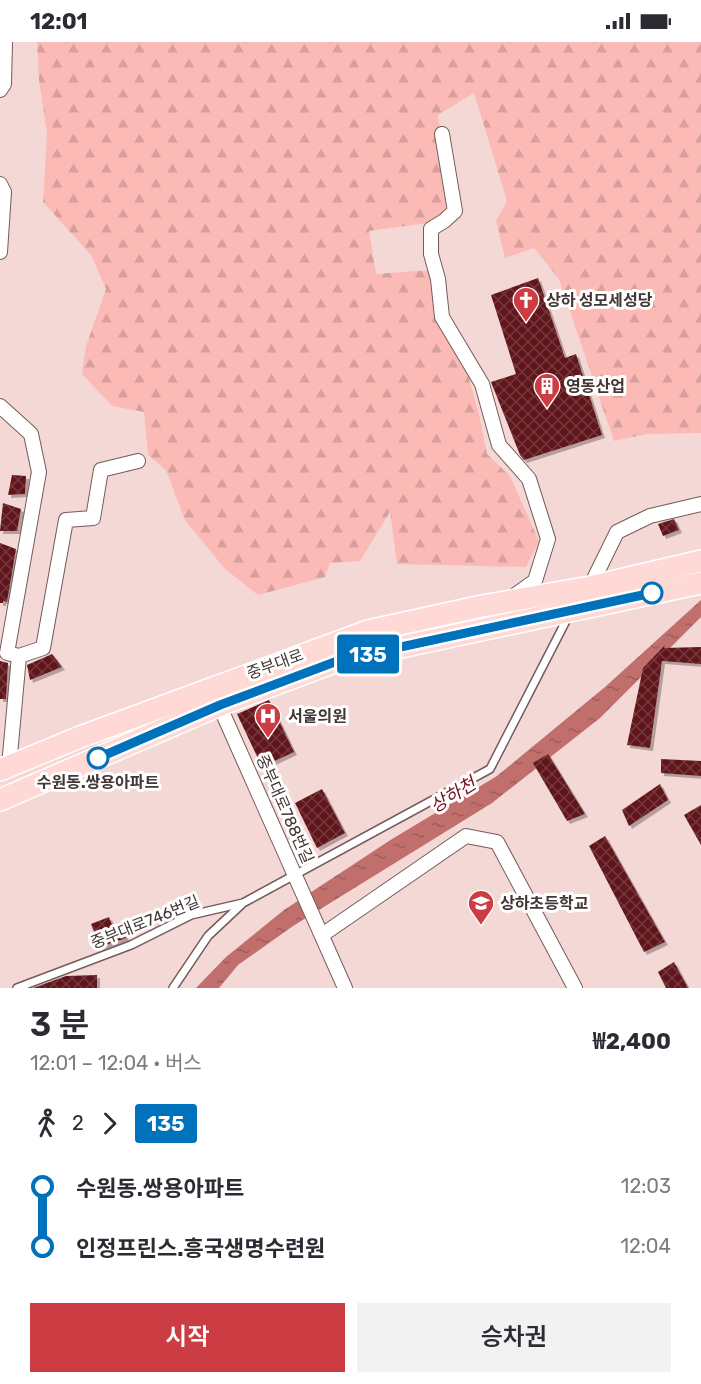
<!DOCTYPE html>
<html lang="ko">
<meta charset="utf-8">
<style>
:root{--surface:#fff;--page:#f2f2f3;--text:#2b2b33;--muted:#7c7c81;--accent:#cc3c43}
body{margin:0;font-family:Rubik,"Noto Sans KR",sans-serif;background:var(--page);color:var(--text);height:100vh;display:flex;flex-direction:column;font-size:22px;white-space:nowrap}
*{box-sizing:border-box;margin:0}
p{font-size:20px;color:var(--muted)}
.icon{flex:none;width:33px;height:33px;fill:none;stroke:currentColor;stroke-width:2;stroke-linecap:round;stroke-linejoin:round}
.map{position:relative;height:946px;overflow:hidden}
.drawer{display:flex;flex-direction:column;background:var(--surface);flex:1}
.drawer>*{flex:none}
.badge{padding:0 12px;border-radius:4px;font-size:21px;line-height:39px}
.map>.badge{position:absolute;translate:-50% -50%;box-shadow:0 0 0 3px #fff}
.legs{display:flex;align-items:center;gap:9px;height:66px;padding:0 30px;font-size:20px}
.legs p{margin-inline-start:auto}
.head{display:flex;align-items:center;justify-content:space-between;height:102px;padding:0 30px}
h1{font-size:33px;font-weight:600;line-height:45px}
.button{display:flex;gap:12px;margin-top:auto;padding:12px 30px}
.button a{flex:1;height:69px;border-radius:0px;background:var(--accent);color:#fff;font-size:24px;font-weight:600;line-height:69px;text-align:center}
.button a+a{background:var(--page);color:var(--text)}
ul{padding:0 30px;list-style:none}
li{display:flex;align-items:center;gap:21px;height:60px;font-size:22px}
li i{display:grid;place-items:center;width:9px;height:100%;margin:0 8px;background:currentColor}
li i::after{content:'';width:15px;height:15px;margin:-8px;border:4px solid;border-radius:50%;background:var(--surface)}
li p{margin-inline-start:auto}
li:first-child i{background:linear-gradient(#0000 50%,currentColor 0)}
li:last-child i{background:linear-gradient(currentColor 50%,#0000 0)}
.status{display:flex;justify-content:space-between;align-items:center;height:42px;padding:0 30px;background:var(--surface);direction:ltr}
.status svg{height:16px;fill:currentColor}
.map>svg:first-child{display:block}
.forest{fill:url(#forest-firs)}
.water{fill:url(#water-ripples)}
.building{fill:url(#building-cross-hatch);filter:url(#shadow)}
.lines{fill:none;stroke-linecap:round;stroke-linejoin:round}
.lane-casing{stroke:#735b59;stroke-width:10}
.street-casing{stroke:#735b59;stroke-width:16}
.primary-casing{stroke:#fff;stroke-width:24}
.lane{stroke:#fff;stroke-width:7}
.street{stroke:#fff;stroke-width:14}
.primary{stroke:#fed9d6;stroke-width:21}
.line-1-casing{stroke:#fff;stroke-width:14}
.line-1{stroke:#0072bc;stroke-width:9}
.stop-1-dot{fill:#fff;stroke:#0072bc;stroke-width:3}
.labels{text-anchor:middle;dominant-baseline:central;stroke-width:6;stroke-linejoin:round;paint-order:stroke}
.poi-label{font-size:16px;font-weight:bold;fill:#423736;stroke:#fff;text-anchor:start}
.street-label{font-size:16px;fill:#423736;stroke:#fff}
.stop-label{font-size:16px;font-weight:bold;fill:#423736;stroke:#fff}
.water-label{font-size:18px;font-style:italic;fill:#760e1a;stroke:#fff}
</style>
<div class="status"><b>12:01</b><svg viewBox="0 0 49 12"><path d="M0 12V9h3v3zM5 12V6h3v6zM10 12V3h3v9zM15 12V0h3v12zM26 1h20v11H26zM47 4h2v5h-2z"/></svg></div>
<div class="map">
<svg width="701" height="946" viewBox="0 0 701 946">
<defs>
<pattern id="forest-firs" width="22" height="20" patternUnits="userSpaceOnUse" patternTransform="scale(1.5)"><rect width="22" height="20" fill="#fbbab6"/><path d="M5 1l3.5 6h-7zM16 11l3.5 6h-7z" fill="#d8a09d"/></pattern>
<pattern id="water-ripples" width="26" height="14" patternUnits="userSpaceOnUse" patternTransform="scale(1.5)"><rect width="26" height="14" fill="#c16f6c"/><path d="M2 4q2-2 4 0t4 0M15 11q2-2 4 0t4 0" fill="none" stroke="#9e5c5a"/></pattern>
<pattern id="building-cross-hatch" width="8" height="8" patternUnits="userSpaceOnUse" patternTransform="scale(1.5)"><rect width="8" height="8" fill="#60171a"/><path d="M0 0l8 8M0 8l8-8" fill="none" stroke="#74393c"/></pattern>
<filter id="shadow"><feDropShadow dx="3" dy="3" stdDeviation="0" flood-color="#0004"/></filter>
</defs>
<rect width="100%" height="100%" fill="#f4d8d6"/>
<path class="forest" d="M37 0H701V391L647 392 614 399 559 237 534 206 505 216 496 179 507 159 474 51 438 73 453 172 434 180 369 189 376 232 430 228 435 277 467 329 479 372 487 412 510 434 539 499 526 525 397 522 390 470 360 519 330 521 325 535 258 553 224 526 185 478 166 428 148 413 144 370 112 364 82 332 86 304 106 247 91 213 43 160 47 91 39 38Z"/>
<path class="water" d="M701 558V575L600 676 492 761 293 884 238 923 219 946H196L226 915 284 868 392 797 497 734 605 645Z"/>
<g class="building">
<path d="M538 236 565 316 576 312 602 393 524 418 520 413 491 340 516 332 491 253Z"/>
<path d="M12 433 26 434 25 452 8 453Z"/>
<path d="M3 461 21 467 17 489H0Z"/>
<path d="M674 477 679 488 663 494 658 482Z"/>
<path d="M0 501 16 507 7 560 3 559V561H0Z"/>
<path d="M665 603 664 606 701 605V622L662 619 650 706 627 703 643 626Z"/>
<path d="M52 612 62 625 30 638 27 623Z"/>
<path d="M0 619 8 621 6 657H0Z"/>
<path d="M269 658 294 710 262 725 237 672Z"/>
<path d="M548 712 585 772 567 779 533 721Z"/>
<path d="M661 717 701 719V734L661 731Z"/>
<path d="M660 742 668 758 629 784 622 768Z"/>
<path d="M322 747 345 791 317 806 295 761Z"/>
<path d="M701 763V803L684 773Z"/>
<path d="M605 794 665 900 644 910 589 804Z"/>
<path d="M109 875 114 888 121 885 126 896 100 905 91 882Z"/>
<path d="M674 920 688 946H666L658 930Z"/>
<path d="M97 933V946H33L66 934Z"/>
</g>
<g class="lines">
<g class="lane-casing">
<g id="lane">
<path d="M17 946 131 903 191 873 243 861 490 727 569 573"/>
<path d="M173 946 208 894 241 863"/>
</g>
</g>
<g class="street-casing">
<g id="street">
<path d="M0 48 4 42 5 0"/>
<path d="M442 92 455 169 444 179 431 187V212L438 237 442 275 482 342 499 403 529 437 548 497 535 539 511 556"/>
<path d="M0 142 4 150 0 210"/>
<path d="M0 364 31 392 39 430 7 611 19 614 43 606 66 478 93 476 101 428 138 419"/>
<path d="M590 545 617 490 650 474 701 462"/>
<path d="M216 656 345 946"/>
<path d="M9 724 19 614"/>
<path d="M322 893 466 794 497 800 575 946"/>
</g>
</g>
<g class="primary-casing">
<g id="primary">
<path d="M0 728 80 695 368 589 482 564 590 545 701 519"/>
<path d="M0 758 220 663 340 618 701 541"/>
</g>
</g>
<use href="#lane" class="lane"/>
<use href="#street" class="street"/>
<use href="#primary" class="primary"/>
</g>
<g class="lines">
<g class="line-1-casing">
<path id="line-1" d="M98 716 220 663 340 618 652 551"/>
</g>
<use href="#line-1" class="line-1"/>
</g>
<defs>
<g id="church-pin" transform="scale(1.35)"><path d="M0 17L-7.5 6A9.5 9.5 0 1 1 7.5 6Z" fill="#cc3c43" stroke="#fff"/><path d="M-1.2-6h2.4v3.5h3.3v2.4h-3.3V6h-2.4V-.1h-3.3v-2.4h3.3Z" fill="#fff"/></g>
<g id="building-pin" transform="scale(1.35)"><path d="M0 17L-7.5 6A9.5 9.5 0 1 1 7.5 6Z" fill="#cc3c43" stroke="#fff"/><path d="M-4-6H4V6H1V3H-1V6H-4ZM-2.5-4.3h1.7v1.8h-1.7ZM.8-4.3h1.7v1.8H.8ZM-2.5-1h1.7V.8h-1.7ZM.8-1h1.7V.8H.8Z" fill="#fff"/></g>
<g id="hospital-pin" transform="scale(1.35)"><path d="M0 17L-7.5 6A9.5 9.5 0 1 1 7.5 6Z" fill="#cc3c43" stroke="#fff"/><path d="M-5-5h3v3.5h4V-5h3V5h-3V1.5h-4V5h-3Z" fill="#fff"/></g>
<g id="school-pin" transform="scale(1.35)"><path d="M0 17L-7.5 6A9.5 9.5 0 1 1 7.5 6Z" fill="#cc3c43" stroke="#fff"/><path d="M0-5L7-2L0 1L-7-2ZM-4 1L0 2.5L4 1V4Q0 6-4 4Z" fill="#fff"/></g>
</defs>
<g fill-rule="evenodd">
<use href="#church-pin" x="526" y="258"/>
<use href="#building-pin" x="547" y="344"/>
<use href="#hospital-pin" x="268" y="674"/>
<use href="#school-pin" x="481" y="861"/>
</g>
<g class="stop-1-dot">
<circle cx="652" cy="551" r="10"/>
<circle cx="98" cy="716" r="10"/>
</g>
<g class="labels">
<g class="poi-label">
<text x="546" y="258">상하 성모세성당</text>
<text x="566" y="344">영동산업</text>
<text x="288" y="674">서울의원</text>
<text x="500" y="861">상하초등학교</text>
</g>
<g class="street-label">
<text transform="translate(275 622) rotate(-20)">중부대로</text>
<text transform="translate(285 767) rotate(66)">중부대로788번길</text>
<text transform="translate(145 880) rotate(-22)">중부대로746번길</text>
</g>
<g class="stop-label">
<text x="98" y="740">수원동.쌍용아파트</text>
</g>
<g class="water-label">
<text transform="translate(453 753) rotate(-32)">상하천</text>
</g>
</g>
</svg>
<b class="badge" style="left:368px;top:612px;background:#0072bc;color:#fff">135</b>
</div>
<section class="drawer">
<div class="head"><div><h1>3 분</h1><p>12:01 – 12:04 · 버스</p></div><b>₩2,400</b></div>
<div class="legs"><svg class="icon" aria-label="walk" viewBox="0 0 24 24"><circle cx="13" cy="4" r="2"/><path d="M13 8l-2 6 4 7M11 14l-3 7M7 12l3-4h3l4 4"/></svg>2<svg class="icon" aria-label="forward" viewBox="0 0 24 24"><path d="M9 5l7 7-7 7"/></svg><b class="badge" style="background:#0072bc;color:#fff">135</b></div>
<ul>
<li><i style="color:#0072bc"></i><b>수원동.쌍용아파트</b><p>12:03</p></li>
<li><i style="color:#0072bc"></i><b>인정프린스.흥국생명수련원</b><p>12:04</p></li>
</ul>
<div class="button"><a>시작</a><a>승차권</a></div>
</section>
